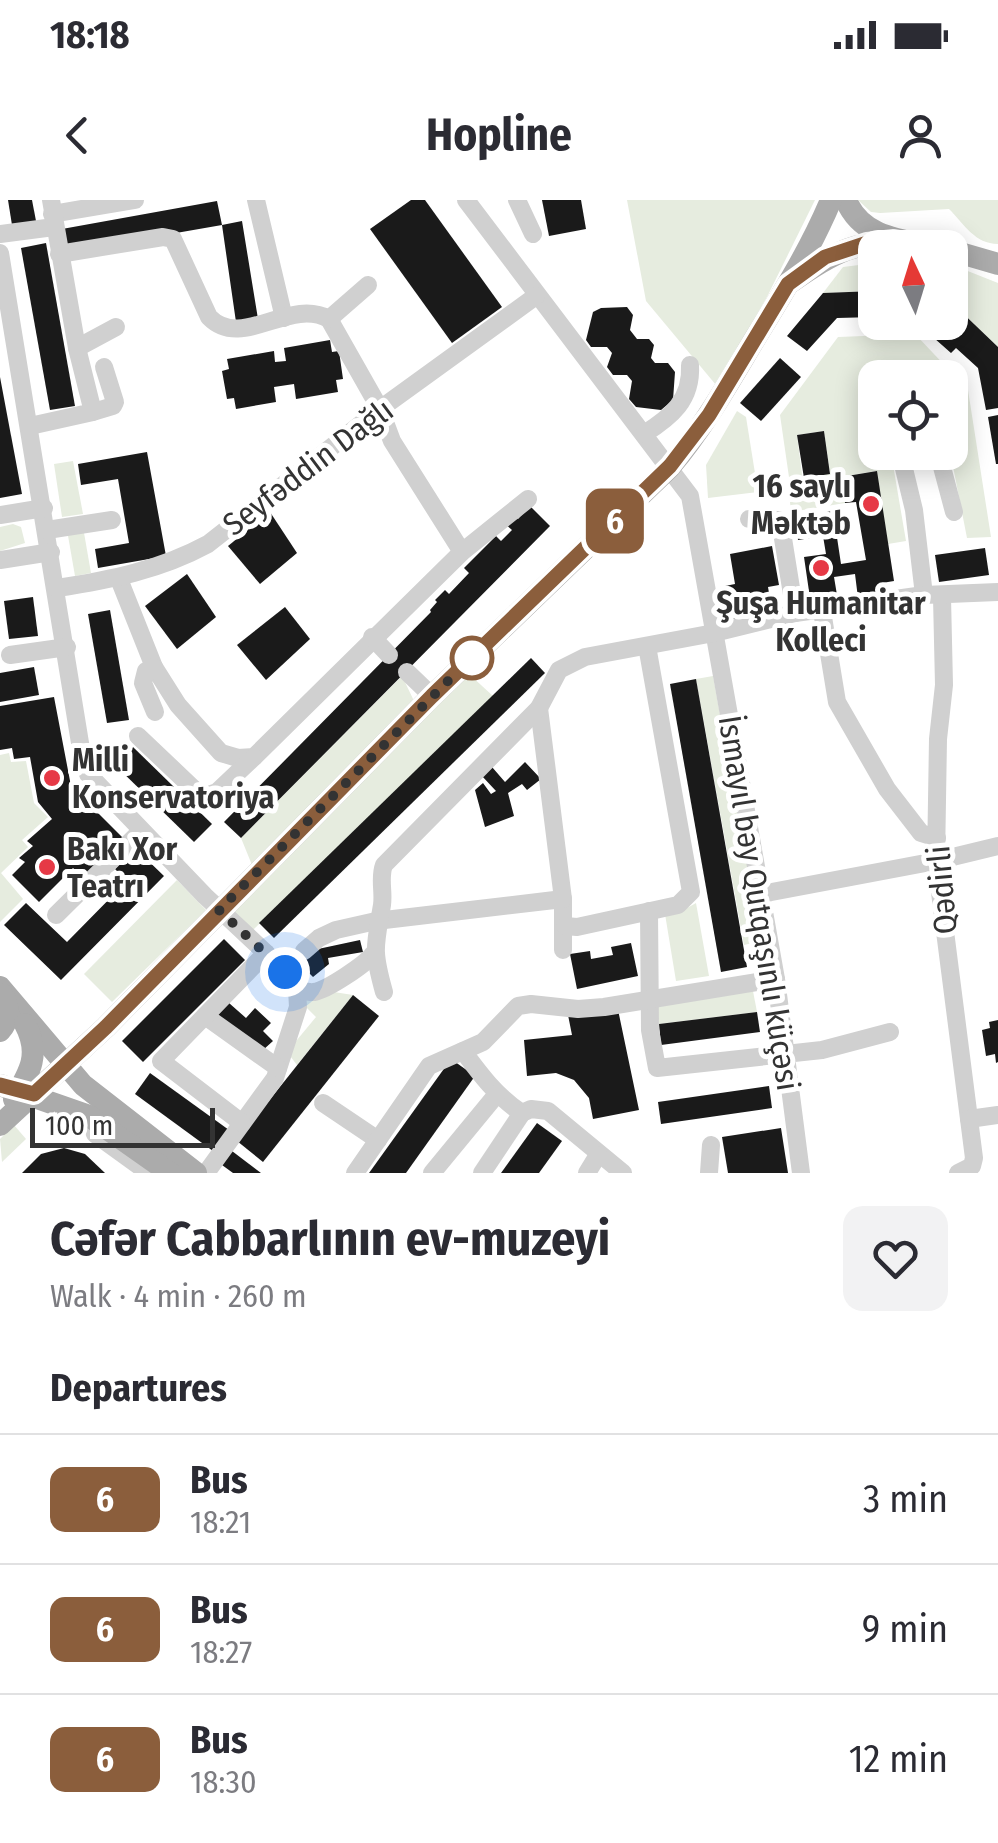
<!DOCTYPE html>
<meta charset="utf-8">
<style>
:root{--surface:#fff;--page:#f2f2f3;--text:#2b2b33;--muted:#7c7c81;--line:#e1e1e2}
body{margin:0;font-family:"Fira Sans Condensed",sans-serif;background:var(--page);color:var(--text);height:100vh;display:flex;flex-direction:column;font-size:38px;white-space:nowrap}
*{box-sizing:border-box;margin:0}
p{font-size:32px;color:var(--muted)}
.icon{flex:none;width:55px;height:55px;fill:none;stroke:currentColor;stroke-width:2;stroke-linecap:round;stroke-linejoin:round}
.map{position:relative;height:973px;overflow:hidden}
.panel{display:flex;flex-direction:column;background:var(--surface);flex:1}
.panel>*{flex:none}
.badge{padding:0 20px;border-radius:15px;font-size:35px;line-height:65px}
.needle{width:65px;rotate:356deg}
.controls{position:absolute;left:858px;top:30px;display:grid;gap:20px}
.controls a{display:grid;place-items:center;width:110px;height:110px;border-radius:20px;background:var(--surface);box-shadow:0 5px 25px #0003;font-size:50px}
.scale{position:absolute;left:30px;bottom:25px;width:185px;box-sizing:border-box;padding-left:10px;border:5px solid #333;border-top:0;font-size:28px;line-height:35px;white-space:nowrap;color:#333;-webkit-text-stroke:8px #fff;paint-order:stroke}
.you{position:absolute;width:50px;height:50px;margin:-25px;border:8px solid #fff;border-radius:50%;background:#1a73e8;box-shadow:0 0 0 15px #1a73e833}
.map>.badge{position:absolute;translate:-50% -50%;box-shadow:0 0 0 5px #fff}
h2{padding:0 50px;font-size:38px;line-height:90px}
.round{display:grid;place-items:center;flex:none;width:105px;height:105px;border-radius:20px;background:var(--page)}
.headline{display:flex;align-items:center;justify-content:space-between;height:170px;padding:0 50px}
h1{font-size:48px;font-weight:700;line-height:75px}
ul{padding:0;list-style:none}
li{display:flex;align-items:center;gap:30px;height:130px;padding:0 50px;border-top:2px solid var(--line)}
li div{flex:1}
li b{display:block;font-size:38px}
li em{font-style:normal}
li .badge{min-width:110px;font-weight:700;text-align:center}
.status{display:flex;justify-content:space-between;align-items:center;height:70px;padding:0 50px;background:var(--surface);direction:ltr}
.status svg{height:28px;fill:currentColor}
header{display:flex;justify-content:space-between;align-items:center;height:130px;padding:0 50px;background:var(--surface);font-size:45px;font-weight:700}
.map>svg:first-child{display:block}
.green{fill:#e6ecdf}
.building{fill:#1a1a1a}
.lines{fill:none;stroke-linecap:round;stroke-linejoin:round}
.minor{stroke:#d0d0d0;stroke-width:18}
.major{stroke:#ababab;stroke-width:22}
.line-casing{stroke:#fff;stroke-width:22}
.line{stroke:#8b5e3c;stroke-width:15}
.walk{stroke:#333;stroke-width:10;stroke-dasharray:0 18}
.poi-dot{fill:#e63946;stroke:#fff;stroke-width:4}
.stop-dot{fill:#fff;stroke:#8b5e3c;stroke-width:5}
.labels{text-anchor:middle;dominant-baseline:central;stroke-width:10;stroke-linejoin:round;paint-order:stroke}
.street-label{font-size:32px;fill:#333;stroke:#fff}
.poi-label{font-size:32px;font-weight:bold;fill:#333;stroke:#fff;text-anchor:start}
</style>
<div class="status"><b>18:18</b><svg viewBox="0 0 49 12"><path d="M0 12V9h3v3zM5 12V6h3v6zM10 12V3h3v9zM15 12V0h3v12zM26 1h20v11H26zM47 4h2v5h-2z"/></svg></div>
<header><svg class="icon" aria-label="back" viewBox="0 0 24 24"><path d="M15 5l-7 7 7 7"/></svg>Hopline<svg class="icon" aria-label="person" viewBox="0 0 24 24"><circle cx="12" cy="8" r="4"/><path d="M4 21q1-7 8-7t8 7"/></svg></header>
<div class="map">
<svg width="998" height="973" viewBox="0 0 998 973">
<rect width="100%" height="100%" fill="#fff"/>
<g class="green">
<path d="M627 0H815L767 97 716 185 646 101Z"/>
<path d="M858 0H998V44C975 44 964 24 949 9L880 13 871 12Z"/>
<path d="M875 63V91L823 93 843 67Z"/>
<path d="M950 64 998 83V147L950 101Z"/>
<path d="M915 134 968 190 991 337 967 338 950 251V178H875V252L891 253 906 341 888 344 876 271 841 277 845 303 791 312 790 302 822 296 819 276 830 273 824 231 797 235 804 290 791 291 780 215 838 137Z"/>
<path d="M737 211 746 217 758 292 708 298 706 265Z"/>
<path d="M73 261 83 314 62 317 54 264Z"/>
<path d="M13 324 21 327 25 343 0 351V327Z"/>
<path d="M83 327 91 373 75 376 67 330Z"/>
<path d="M469 474 493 496 252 731 231 710Z"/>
<path d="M402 476 415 503 252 665 241 638Z"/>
<path d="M713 476 761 741 744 745 696 479Z"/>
<path d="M9 553 11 562 26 561 34 603 48 617 22 640 28 647 1 673 23 699 0 722V555Z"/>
<path d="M177 680 206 710 112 802 84 774Z"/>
<path d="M696 703 709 776 676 781 665 714 680 712Z"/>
<path d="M302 787 353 795 297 865 287 852 316 817 303 804Z"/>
<path d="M753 791 757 812 659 824 656 806Z"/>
<path d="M14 925 26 939 2 962 0 939Z"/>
</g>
<g class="building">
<path d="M8 0H32L36 21 12 25Z"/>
<path d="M411 0H425L502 107 452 143 370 29Z"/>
<path d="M542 0H581L586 29 549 36Z"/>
<path d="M217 1 222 25 242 21 258 119 236 122 222 25 67 52 62 29Z"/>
<path d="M46 43 75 206 50 210 21 48Z"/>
<path d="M875 91V117L837 118 807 151 787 136 823 93Z"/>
<path d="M950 101 998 147V208L986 210 978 168 956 148 951 153 934 138 941 131 933 122H950Z"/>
<path d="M627 107 633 115 630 130 637 139H649L654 145 651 158 655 163H668L675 172 673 200 661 210 636 207 629 199 632 181 627 175H613L607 167 612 153 607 147H591L586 140 593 112 601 108Z"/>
<path d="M330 140 332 152 339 151 343 179 336 180 338 192 296 199 294 184 274 187 276 202 236 209 234 198 227 199 222 171 229 169 227 159 274 151 275 162 286 161 284 148Z"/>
<path d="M780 158 801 177 761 221 740 203Z"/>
<path d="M0 177 22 294 0 298Z"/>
<path d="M998 215V264H996L988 217Z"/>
<path d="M824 231 830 274 804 278 797 235Z"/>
<path d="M147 252 166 356 98 368 95 349 129 343 118 279 81 285 78 264Z"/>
<path d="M877 271 894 381 882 383 884 394 858 398 855 374 834 377 838 401 811 405 804 357 826 354 823 336 798 340 795 317 833 311 841 364 866 360 856 302 845 303 841 277Z"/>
<path d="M530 306 550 326 241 638 224 622 431 412 430 410 437 402 435 400 445 390 449 394 469 373 464 368 496 336 501 341 512 330 504 323 513 314 518 319Z"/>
<path d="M270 312 297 353 260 384 228 346Z"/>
<path d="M772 346 779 385 768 387 773 417 727 425 720 387 735 384 730 354Z"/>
<path d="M985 348 989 375 939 382 935 355Z"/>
<path d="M187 374 216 417 177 449 145 406Z"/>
<path d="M33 397 38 436 9 439 4 401Z"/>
<path d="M285 407 310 439 266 480 237 445Z"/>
<path d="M110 410 129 520 107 523 88 414Z"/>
<path d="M531 458 545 473 274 738 259 723Z"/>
<path d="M34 467 39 495 0 502V473Z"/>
<path d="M696 479 747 767 721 772 670 484Z"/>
<path d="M54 497 71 586 123 638 83 677 73 668 39 702 12 675 25 662 19 658 33 646 27 641 52 619 38 602 30 557 14 559 12 548 0 550V506Z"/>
<path d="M133 547 212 624 194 642 115 565Z"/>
<path d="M525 562 541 579 527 590 522 584 508 593 514 616 485 627 475 590 483 583 491 594 496 591 481 575 492 567 505 582Z"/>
<path d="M135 648 164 676 61 780 4 725 26 703 67 742 127 681 115 669Z"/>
<path d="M224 739 245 760 143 862 122 841Z"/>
<path d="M360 740 363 752 328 758 329 764 313 777 309 773 301 780 280 757 291 748 303 760 318 749Z"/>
<path d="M631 743 638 776 577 789 570 754 590 751 591 759 613 755 611 747Z"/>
<path d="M353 795 379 816 263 962 237 941Z"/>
<path d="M229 803 246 818 255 808 271 823 263 831 273 841 263 850 215 818Z"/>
<path d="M617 805 639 910 593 919 589 898 574 880 556 873 527 876 524 840 572 835 568 815Z"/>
<path d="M757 812 760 832 661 845 659 824Z"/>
<path d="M998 820V862L996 863 995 854 986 856 982 830 990 828 989 822Z"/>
<path d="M451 859 475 876 406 973H369Z"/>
<path d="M150 873 229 930 213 951 135 894Z"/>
<path d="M769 886 772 908 661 924 658 902Z"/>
<path d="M537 923 562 941 539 973H501Z"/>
<path d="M781 928 788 973H728L722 937Z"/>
<path d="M64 948 85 954 105 973H22L41 954Z"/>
<path d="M232 951 261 973H233L222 965Z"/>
</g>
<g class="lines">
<g class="minor">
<path d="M256 0 284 118"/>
<path d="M466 0 690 296 776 779 801 973"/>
<path d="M517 0 533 34"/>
<path d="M52 14 135 0"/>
<path d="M0 34 54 27"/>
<path d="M0 53 81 549 88 574 205 696 266 753 297 789 298 807 275 878 206 973"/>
<path d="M59 54 163 37 173 39 209 117C242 151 289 97 329 119L380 209 392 241 462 352"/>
<path d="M329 119 368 85"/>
<path d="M77 148 116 127"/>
<path d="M93 212 113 206 115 202 104 167"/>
<path d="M30 226 93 212 77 148 51 0"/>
<path d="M644 234C671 217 692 200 690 165"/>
<path d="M900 252 914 310 924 395"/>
<path d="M938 252 954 312"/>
<path d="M0 315 44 308"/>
<path d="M749 319 778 320 781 326 795 413"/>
<path d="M47 330 112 320"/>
<path d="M0 360 51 352"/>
<path d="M119 379 154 467 178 505 221 553 238 558 254 557 462 352 528 299"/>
<path d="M57 388C110 380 160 370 208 344L380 209 536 96"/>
<path d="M942 397 944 485 938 539 936 661 974 958 972 966 958 973"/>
<path d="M822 411 837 502 887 589 921 633 937 638"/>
<path d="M372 437 389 455"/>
<path d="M10 455 67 447"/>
<path d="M154 467 146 471 143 483 155 512"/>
<path d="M407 472 432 496"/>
<path d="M539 508 563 699V750"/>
<path d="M138 536 198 593 206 596 217 592 254 557"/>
<path d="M761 694 936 661 998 646"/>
<path d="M649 711 650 830 657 868 822 850 890 832"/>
<path d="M56 715 141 631"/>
<path d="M565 726 577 727 678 705 691 692 647 446"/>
<path d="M304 751 319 738 336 730 376 721 563 699"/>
<path d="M297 789C301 790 310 793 314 792 327 790 366 764 373 754"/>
<path d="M384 792C372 749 375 747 382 705 384 691 379 678 384 665L539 508 559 470 585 457 714 433 795 413 924 395 998 392"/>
<path d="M205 816 278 868"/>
<path d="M463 851C480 874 497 897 522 913L531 909 548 911 623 973"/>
<path d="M323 903 378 940"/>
<path d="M89 917 95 934 149 973"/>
<path d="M969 919 998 915"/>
<path d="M242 923 161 861 266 753"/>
<path d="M355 973 429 866 483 842 518 806 531 804 578 809 604 807 776 779"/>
<path d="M432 973 497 894"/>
<path d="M482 973 522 913"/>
<path d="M587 973 598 955"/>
<path d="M709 973 711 945"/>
</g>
<g class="major">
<path d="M846 0C862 39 903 40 940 48"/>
<path d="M950 50 998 64"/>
<path d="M791 82C832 53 859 38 911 42"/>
<path d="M0 787 83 885 196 973"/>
<path d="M0 831C11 818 10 808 2 794"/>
<path d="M0 885 89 916 170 973"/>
<path d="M14 899C30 872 41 854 25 824"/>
<path d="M0 925 106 827 432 496 670 267C704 227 729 182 756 137 783 93 811 48 831 0"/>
</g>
</g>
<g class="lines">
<g class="line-casing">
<path id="line" d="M0 885 34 894 106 827 432 496 670 266 709 215 788 84 825 57 867 43 894 40 940 48"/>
</g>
<use href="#line" class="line"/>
<path class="walk" d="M285 772 219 710 481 448 472 458"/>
</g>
<g class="poi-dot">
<circle cx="871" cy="304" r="10"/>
<circle cx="821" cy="368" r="10"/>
<circle cx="52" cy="578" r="10"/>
<circle cx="47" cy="667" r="10"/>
</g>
<circle class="stop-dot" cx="472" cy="458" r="20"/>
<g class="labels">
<g class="street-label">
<text transform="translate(308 267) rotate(-37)">Seyfəddin Dağlı</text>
<text transform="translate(942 690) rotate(-95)">Qədirli</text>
<text transform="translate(759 703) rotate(81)">İsmayıl bəy Qutqaşınlı küçəsi</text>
</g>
<g class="poi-label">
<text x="851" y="286" text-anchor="end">16 saylı<tspan x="851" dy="37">Məktəb</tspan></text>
<text x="821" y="403" text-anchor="middle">Şuşa Humanitar<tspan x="821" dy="37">Kolleci</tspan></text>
<text x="72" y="560">Milli<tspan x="72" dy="37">Konservatoriya</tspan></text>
<text x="67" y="649">Bakı Xor<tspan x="67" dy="37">Teatrı</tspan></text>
</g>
</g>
</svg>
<div class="controls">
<a><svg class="needle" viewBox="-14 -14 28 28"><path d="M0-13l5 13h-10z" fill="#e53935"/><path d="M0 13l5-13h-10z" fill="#7c7c81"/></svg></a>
<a><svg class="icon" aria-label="locate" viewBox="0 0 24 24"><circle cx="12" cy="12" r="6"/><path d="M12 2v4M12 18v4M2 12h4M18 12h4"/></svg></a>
</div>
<div class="scale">100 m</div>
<div class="you" style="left:285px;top:772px"></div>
<b class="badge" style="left:615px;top:321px;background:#8b5e3c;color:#fff">6</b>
</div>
<section class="panel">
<div class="headline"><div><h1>Cəfər Cabbarlının ev-muzeyi</h1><p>Walk · 4 min · 260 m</p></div><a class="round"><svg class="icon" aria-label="heart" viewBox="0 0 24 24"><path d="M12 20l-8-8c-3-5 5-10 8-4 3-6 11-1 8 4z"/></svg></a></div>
<h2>Departures</h2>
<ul>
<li><span class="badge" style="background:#8b5e3c;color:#fff">6</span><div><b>Bus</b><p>18:21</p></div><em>3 min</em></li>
<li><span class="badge" style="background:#8b5e3c;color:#fff">6</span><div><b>Bus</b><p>18:27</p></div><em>9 min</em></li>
<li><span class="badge" style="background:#8b5e3c;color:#fff">6</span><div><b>Bus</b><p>18:30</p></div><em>12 min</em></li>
</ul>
</section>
